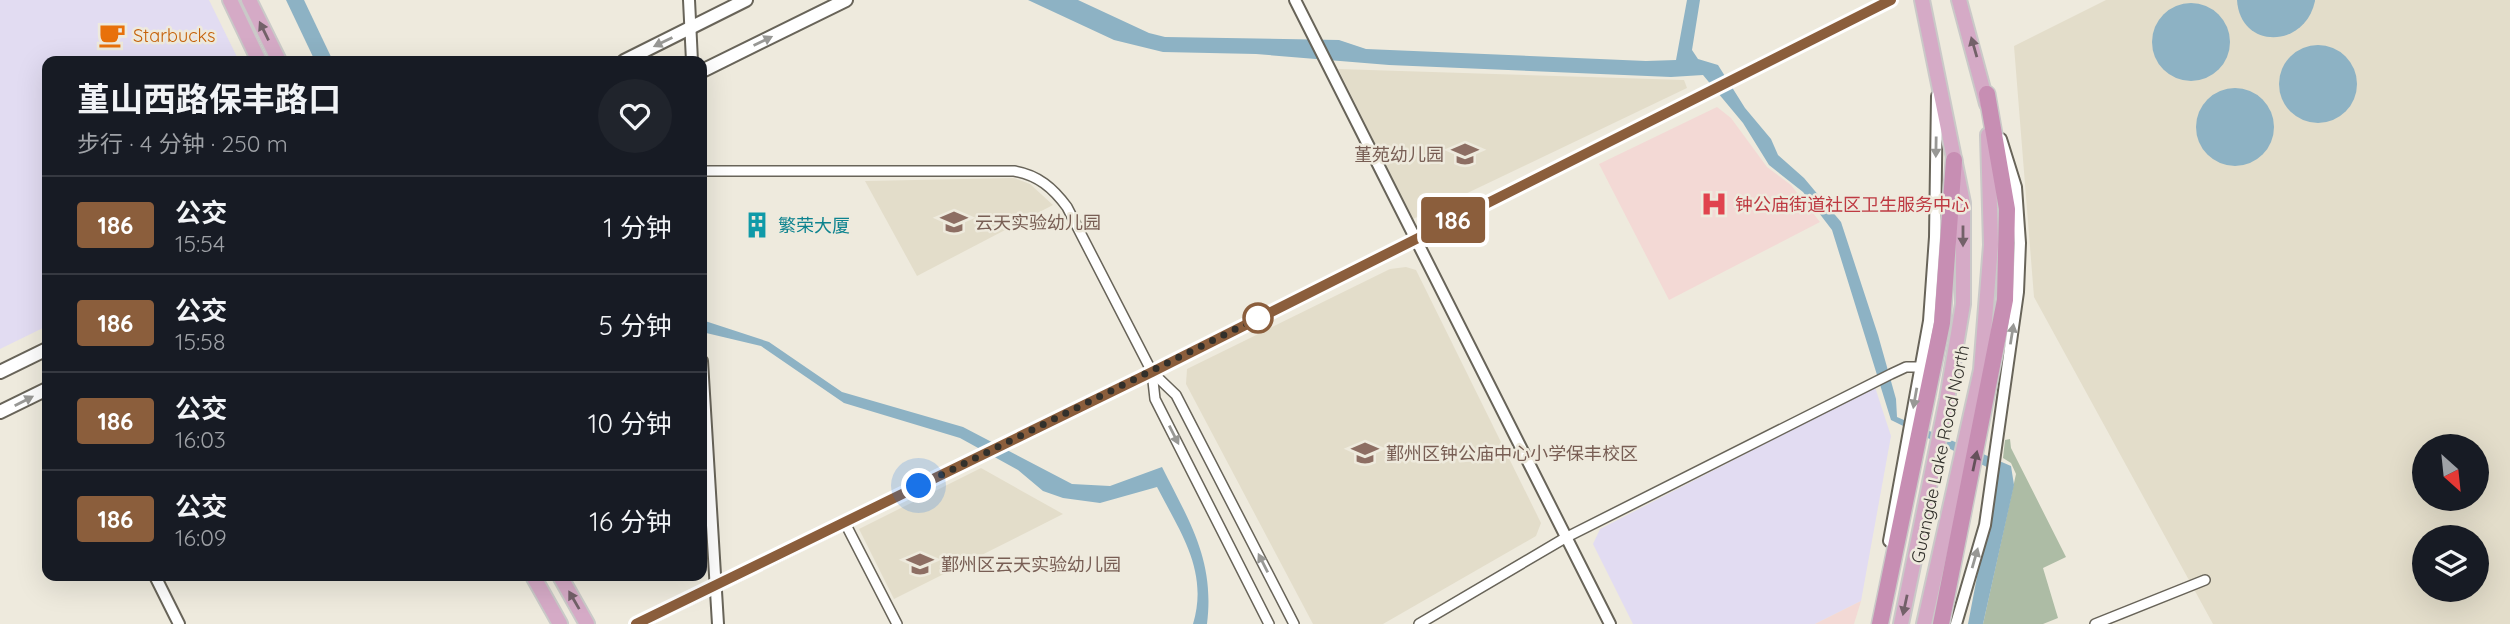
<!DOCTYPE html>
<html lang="zh">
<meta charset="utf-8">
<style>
:root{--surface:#171b24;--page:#20242c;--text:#f1f3f6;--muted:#9ea1a6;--line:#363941}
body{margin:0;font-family:Quicksand,"Noto Sans SC",sans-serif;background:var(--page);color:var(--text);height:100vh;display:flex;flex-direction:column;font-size:26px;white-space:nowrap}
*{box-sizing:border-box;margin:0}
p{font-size:23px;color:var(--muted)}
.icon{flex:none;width:38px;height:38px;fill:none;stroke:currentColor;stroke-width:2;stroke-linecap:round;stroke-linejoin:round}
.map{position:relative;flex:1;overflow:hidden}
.side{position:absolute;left:42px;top:56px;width:665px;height:525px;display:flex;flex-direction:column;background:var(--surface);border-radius:14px;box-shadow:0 7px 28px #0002}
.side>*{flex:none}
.badge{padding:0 14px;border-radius:5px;font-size:24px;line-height:46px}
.needle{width:46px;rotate:153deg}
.fabs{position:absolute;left:2412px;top:434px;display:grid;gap:14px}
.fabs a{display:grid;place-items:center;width:77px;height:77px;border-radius:50%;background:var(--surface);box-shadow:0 7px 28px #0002;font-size:35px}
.you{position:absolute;width:35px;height:35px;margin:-18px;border:5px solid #fff;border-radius:50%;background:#1a73e8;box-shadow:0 0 0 10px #1a73e833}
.map>.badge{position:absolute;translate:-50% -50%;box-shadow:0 0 0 4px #fff}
.round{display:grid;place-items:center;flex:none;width:74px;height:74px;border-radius:37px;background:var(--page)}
.headline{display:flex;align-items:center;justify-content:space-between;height:119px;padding:0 35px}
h1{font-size:33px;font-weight:700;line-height:52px}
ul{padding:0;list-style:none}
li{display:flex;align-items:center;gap:21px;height:98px;padding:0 35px;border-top:2px solid var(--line)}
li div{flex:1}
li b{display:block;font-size:26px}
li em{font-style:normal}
li .badge{min-width:77px;font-weight:700;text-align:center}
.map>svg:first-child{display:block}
.commercial{fill:#e2dcf2}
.built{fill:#e3ddca;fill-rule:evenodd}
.medical{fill:#f3d9d5}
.green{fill:#adbca5}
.water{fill:#8db2c4}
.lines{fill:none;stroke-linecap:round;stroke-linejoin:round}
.minor-casing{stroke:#686459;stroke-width:12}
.tertiary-casing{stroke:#686459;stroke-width:14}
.secondary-casing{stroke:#686459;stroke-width:16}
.primary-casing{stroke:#cac9c8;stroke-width:18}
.trunk-casing{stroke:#cac9c8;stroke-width:19}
.minor{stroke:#fff;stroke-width:9}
.tertiary{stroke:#fff;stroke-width:10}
.secondary{stroke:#fff;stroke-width:12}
.primary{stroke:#d5aac6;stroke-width:14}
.trunk{stroke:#c78eb3;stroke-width:16}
.oneway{fill:#736169}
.oneway2{fill:#989895}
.oneway3{fill:#66515b}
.line-casing{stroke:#fff;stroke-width:16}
.line{stroke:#8b5e3c;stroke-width:10}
.walk{stroke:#32302b;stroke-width:7;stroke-dasharray:0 12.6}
.stop-dot{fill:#fff;stroke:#8b5e3c;stroke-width:3.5}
.labels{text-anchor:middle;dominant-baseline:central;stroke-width:5;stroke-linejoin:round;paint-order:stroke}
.food-label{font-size:18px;fill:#c56008;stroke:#eeeadd;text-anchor:start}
.education-label{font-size:18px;fill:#785e54;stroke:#eeeadd;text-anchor:start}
.health-label{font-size:18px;fill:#be3a42;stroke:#eeeadd;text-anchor:start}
.culture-label{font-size:18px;fill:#0d838f;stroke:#eeeadd;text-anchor:start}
.street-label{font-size:18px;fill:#32302b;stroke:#eeeadd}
</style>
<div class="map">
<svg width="2510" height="624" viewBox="0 0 2510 624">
<rect width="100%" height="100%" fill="#eeeadd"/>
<g class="commercial">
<path d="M0 0H209L239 61H47V326L0 349Z"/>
<path d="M1875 387 1891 436 1861 601 1815 624H1633L1593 544 1600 529Z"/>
</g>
<g class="built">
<path d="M2106 0H2510V624H2213L2034 297 2014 46ZM2424 446H2476V499H2424ZM2424 537H2476V590H2424Z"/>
<path d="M1338 69 1684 80 1687 88 1413 219Z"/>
<path d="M1014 178 1030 184 1053 205 917 276 865 181Z"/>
<path d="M1406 267 1416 270 1541 523 1536 536 1383 624H1313L1186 384 1187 369 1390 269Z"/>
<path d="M981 468 1063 514 894 599 859 529Z"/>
</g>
<g class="medical">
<path d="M1717 107 1731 118 1767 167 1791 185 1820 222 1669 300 1599 164Z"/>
<path d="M1861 601 1854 624H1815Z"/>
</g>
<path class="green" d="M2010 439 2011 448 2066 557 2043 568 2058 618 2043 624H1983L2016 474 2011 463 2003 458 2005 440Z"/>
<g class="water">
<path d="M286 0H304L333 61H315Z"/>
<path d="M1028 0H1078L1149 33 1165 37 1339 40 1366 49 1646 61 1676 60 1687 0H1700L1692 50 1698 59 1718 65 1745 108 1771 139 1778 155 1804 178 1841 222 1878 335 1896 399 1897 417 2011 466 2014 485 1983 624H1968L1997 472 1891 420 1832 230 1803 192 1769 165 1743 123 1703 75 1671 77 1389 65 1256 54 1163 52 1114 40Z"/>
<path d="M2237 0H2315V1C2305 49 2240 50 2237 0Z"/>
<circle cx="2191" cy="42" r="39"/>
<circle cx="2318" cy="84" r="39"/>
<circle cx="2235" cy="127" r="39"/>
<path d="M702 320 769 342 842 392 963 427 1072 484 1110 486 1162 467C1189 521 1215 560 1207 624H1193C1209 571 1180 532 1157 487L1100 503 1063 498 1043 491 1018 470 960 438 844 403 761 346 702 332Z"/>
</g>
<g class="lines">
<g class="minor-casing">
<g id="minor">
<path d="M702 171H1014C1038 175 1053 188 1067 207L1152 372 1176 395 1294 624"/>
<path d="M1152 372 1155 399 1269 624"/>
<path d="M845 523 897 624"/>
<path d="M1419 624 1565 538 1891 374 1906 367H1921"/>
<path d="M2095 624 2205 580"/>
</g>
</g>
<g class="tertiary-casing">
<g id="tertiary">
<path d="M689 0 692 61"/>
<path d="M1295 0 1610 624"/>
<path d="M702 361 718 624"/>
<path d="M1889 541 1929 321 1935 237 1937 96"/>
<path d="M155 576 179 624"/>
<path d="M637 624 1152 372 1891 0"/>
<path d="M1956 624 1985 525 2018 292 2020 243 2016 187 2001 139"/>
</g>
</g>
<g class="secondary-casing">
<g id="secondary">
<path d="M624 61 746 0"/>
<path d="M702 71 846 0"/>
<path d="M0 372 47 349"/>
<path d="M0 412 47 389"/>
</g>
</g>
<g class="primary-casing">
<g id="primary">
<path d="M230 0 259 61"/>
<path d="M249 0 279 61"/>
<path d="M1959 0 1987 104"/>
<path d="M533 576 560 624"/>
<path d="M560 576 587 624"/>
<path d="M1901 624 1947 399 1963 304V203L1922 0"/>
<path d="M1924 624 1981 370 1991 245 1988 135"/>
</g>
</g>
<g class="trunk-casing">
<g id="trunk">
<path d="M1880 624 1942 323 1954 160"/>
<path d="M1941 624 2005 300 2007 209 1987 94"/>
</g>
</g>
<use href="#minor" class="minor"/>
<use href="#tertiary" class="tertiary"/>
<use href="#secondary" class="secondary"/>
<use href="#primary" class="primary"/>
<use href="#trunk" class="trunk"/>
</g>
<defs><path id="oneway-solid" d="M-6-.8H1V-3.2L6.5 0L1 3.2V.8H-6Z" transform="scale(1.75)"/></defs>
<g class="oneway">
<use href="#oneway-solid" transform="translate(264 31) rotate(-116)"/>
<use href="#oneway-solid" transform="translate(1974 47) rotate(-106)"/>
<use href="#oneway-solid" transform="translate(1963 236) rotate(90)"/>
<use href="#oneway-solid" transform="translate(574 600) rotate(-120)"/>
<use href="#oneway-solid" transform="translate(1905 605) rotate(102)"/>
</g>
<g class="oneway2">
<use href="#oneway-solid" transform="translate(763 41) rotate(-26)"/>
<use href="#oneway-solid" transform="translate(663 42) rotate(154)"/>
<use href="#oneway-solid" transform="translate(1936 147) rotate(91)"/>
<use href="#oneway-solid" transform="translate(2012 334) rotate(-81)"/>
<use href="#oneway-solid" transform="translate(1915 398) rotate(100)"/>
<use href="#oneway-solid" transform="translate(24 401) rotate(-27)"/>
<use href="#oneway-solid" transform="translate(1174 435) rotate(63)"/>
<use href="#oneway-solid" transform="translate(1975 558) rotate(-74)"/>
<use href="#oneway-solid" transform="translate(1263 563) rotate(-117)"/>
</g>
<use class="oneway3" href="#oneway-solid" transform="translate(1975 461) rotate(-78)"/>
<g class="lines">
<g class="line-casing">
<path id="line" d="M636 624 1152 372 1891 0"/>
</g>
<use href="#line" class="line"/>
<path class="walk" d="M919 486 1258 318"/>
</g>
<defs>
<g id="cafe-bare" transform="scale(2.1)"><path d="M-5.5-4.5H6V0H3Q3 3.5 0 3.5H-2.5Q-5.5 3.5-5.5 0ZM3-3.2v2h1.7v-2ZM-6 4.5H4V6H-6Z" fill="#e8710a" stroke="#eeeadd" stroke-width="2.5" paint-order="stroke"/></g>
<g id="school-bare" transform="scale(2.1)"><path d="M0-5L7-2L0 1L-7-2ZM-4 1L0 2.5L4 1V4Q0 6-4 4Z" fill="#8d6e63" stroke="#eeeadd" stroke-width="2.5" paint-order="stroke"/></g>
<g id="hospital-bare" transform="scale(2.1)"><path d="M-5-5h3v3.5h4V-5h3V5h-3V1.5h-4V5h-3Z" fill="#e0444e" stroke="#eeeadd" stroke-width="2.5" paint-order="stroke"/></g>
<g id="building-bare" transform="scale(2.1)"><path d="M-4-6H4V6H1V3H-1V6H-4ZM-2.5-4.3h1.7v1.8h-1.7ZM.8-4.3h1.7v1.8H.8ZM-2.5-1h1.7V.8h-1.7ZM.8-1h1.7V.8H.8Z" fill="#0f9aa8" stroke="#eeeadd" stroke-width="2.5" paint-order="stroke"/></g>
</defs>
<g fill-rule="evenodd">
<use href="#cafe-bare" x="112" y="35"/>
<use href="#school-bare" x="1465" y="154"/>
<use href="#hospital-bare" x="1714" y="204"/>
<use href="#school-bare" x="954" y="222"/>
<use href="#building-bare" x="757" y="225"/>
<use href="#school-bare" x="1365" y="453"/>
<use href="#school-bare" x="920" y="564"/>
</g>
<circle class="stop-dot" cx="1258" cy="318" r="14"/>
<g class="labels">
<g class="food-label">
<text x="133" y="35">Starbucks</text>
</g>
<g class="education-label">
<text x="1444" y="154" text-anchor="end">堇苑幼儿园</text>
<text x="975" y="222">云天实验幼儿园</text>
<text x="1386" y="453">鄞州区钟公庙中心小学保丰校区</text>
<text x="941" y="564">鄞州区云天实验幼儿园</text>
</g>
<g class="health-label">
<text x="1735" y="204">钟公庙街道社区卫生服务中心</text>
</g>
<g class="culture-label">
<text x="778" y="225">繁荣大厦</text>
</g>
<g class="street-label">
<text transform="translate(1940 454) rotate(-78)">Guangde Lake Road North</text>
</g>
</g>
</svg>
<div class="fabs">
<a><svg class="needle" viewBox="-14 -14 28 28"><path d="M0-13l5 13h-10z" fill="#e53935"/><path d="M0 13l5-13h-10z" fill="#9ea1a6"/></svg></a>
<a><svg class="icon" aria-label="layers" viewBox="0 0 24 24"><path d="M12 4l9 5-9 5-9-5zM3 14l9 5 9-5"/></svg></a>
</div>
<div class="you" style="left:919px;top:486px"></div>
<b class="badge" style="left:1453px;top:220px;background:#8b5e3c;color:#fff">186</b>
<section class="side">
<div class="headline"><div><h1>堇山西路保丰路口</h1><p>步行 · 4 分钟 · 250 m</p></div><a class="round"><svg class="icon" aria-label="heart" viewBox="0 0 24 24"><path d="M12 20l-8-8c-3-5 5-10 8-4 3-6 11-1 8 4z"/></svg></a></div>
<ul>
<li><span class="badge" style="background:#8b5e3c;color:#fff">186</span><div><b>公交</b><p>15:54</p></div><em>1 分钟</em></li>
<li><span class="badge" style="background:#8b5e3c;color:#fff">186</span><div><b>公交</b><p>15:58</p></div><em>5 分钟</em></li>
<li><span class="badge" style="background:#8b5e3c;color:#fff">186</span><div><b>公交</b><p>16:03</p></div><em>10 分钟</em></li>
<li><span class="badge" style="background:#8b5e3c;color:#fff">186</span><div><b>公交</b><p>16:09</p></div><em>16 分钟</em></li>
</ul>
</section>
</div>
